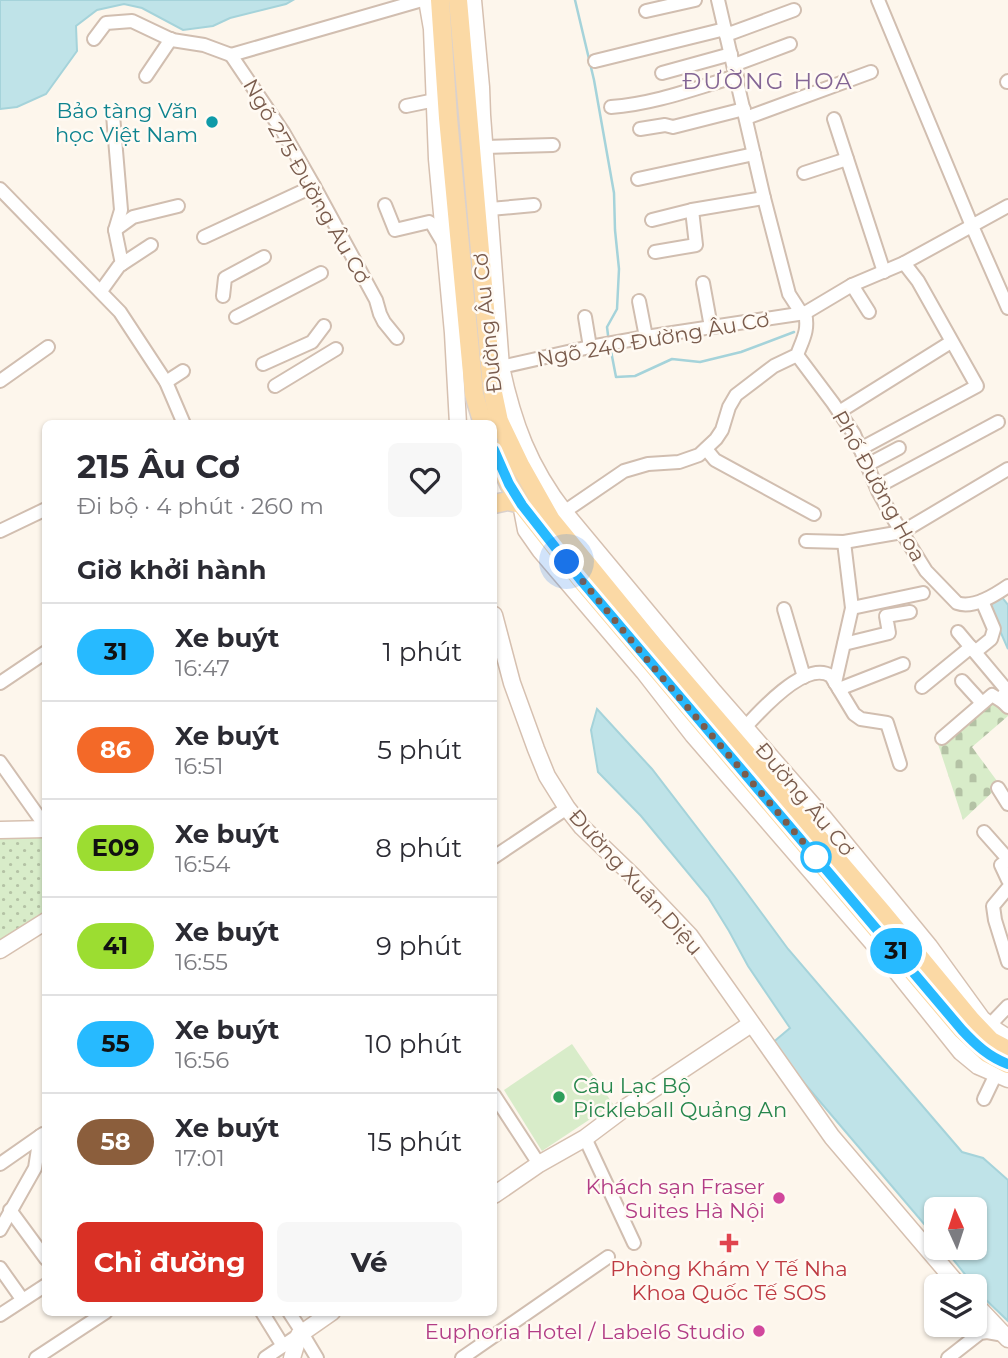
<!DOCTYPE html>
<html lang="vi">
<meta charset="utf-8">
<style>
:root{--surface:#fff;--page:#f7f7f7;--text:#2b2b33;--muted:#7c7c81;--line:#e1e1e2;--accent:#d93025}
body{margin:0;font-family:Montserrat,sans-serif;background:var(--page);color:var(--text);height:100vh;display:flex;flex-direction:column;font-size:26px;white-space:nowrap}
*{box-sizing:border-box;margin:0}
p{font-size:23px;color:var(--muted)}
.icon{flex:none;width:38px;height:38px;fill:none;stroke:currentColor;stroke-width:2;stroke-linecap:round;stroke-linejoin:round}
.map{position:relative;flex:1;overflow:hidden}
.panel{position:absolute;left:42px;top:420px;width:455px;height:896px;display:flex;flex-direction:column;background:var(--surface);border-radius:10px;box-shadow:0 2px 5px #0004}
.panel>*{flex:none}
.badge{padding:0 14px;border-radius:23px;font-size:24px;line-height:46px}
.needle{width:46px;rotate:357deg}
.buttons{position:absolute;left:924px;top:1197px;display:grid;gap:14px}
.buttons a{display:grid;place-items:center;width:63px;height:63px;border-radius:10px;background:var(--surface);box-shadow:0 2px 5px #0004;font-size:35px}
.you{position:absolute;width:35px;height:35px;margin:-18px;border:5px solid #fff;border-radius:50%;background:#1a73e8;box-shadow:0 0 0 10px #1a73e833}
.map>.badge{position:absolute;translate:-50% -50%;box-shadow:0 0 0 4px #fff}
h2{padding:0 35px;font-size:26px;line-height:63px}
.round{display:grid;place-items:center;flex:none;width:74px;height:74px;border-radius:10px;background:var(--page)}
.overview{display:flex;align-items:center;justify-content:space-between;height:119px;padding:0 35px}
h1{font-size:33px;font-weight:700;line-height:52px}
.button{display:flex;gap:14px;margin-top:auto;padding:14px 35px}
.button a{flex:1;height:80px;border-radius:10px;background:var(--accent);color:#fff;font-size:28px;font-weight:700;line-height:80px;text-align:center}
.button a+a{background:var(--page);color:var(--text)}
ul{padding:0;list-style:none}
li{display:flex;align-items:center;gap:21px;height:98px;padding:0 35px;border-top:2px solid var(--line)}
li div{flex:1}
li b{display:block;font-size:26px}
li em{font-style:normal}
li .badge{min-width:77px;font-weight:700;text-align:center}
.map>svg:first-child{display:block}
.grass{fill:url(#grass-dots)}
.cemetery{fill:url(#cemetery-stones)}
.garden{fill:#d8ecc9}
.water{fill:#bfe3e8;stroke:#a5d3da;stroke-width:2}
.lines{fill:none;stroke-linecap:round;stroke-linejoin:round}
.stream{stroke:#a5d3da;stroke-width:2.5}
.street-casing{stroke:#d1beb0;stroke-width:16}
.secondary-casing{stroke:#d6c0b0;stroke-width:19}
.primary-casing{stroke:#dad1cd;stroke-width:21}
.street{stroke:#fff;stroke-width:12}
.secondary{stroke:#fff;stroke-width:16}
.primary{stroke:#fbd9a5;stroke-width:18}
.line-casing{stroke:#fff;stroke-width:16}
.line{stroke:#27baff;stroke-width:10}
.walk{stroke:#7a5c4d;stroke-width:7;stroke-dasharray:0 12.6}
.culture-dot{fill:#0f9aa8;stroke:#fffaf3;stroke-width:2.5}
.stop-dot{fill:#fff;stroke:#27baff;stroke-width:3.5}
.leisure-dot{fill:#2e9e5b;stroke:#fffaf3;stroke-width:2.5}
.hotel-dot{fill:#d1479c;stroke:#fffaf3;stroke-width:2.5}
.health-dot{fill:#e0444e;stroke:#fffaf3;stroke-width:2.5}
.labels{text-anchor:middle;dominant-baseline:central;stroke-width:5;stroke-linejoin:round;paint-order:stroke}
.culture-label{font-size:21px;fill:#0d838f;stroke:#fffaf3;text-anchor:end}
.street-label{font-size:21px;fill:#7a5c4d;stroke:#fffaf3}
.leisure-label{font-size:21px;fill:#27864d;stroke:#fffaf3;text-anchor:start}
.hotel-label{font-size:21px;fill:#b23c85;stroke:#fffaf3;text-anchor:end}
.health-label{font-size:21px;fill:#be3a42;stroke:#fffaf3}
.neighbourhood-label{font-size:23px;letter-spacing:2px;fill:#846695;stroke:#fffaf3}
</style>
<div class="map">
<svg width="1008" height="1358" viewBox="0 0 1008 1358">
<defs>
<pattern id="grass-dots" width="8" height="8" patternUnits="userSpaceOnUse" patternTransform="scale(1.75)"><rect width="8" height="8" fill="#d8ecc9"/><path d="M2 2h.1M6 6h.1" fill="none" stroke="#b4c2a5" stroke-width="1.8" stroke-linecap="round"/></pattern>
<pattern id="cemetery-stones" width="16" height="16" patternUnits="userSpaceOnUse" patternTransform="scale(1.75)"><rect width="16" height="16" fill="#d8ecc9"/><path d="M2 7V4a2 2 0 0 1 4 0v3zM10 15v-3a2 2 0 0 1 4 0v3z" fill="#b4c2a5"/></pattern>
</defs>
<rect width="100%" height="100%" fill="#fdf6ec"/>
<path class="grass" d="M40 834 45 844V911L0 940V835Z"/>
<path class="cemetery" d="M990 694 1008 713V716L972 747 1000 785 963 820 937 741Z"/>
<path class="garden" d="M572 1044 613 1104 542 1151 504 1090Z"/>
<g class="water">
<path d="M0 0H293L286 4 230 18 213 26 183 30 142 8 124 4 97 10 76 26 77 51 46 94 17 107 0 109Z"/>
<path d="M1001 596 1008 605V649L990 608 992 602Z"/>
<path d="M597 709 652 769 735 877 788 949 962 1152 983 1158 1008 1180V1321L984 1298 944 1248H975V1209H936V1238L771 1044 790 1028 748 966 729 931 708 897 641 816 598 772 591 730Z"/>
</g>
<g class="lines">
<g class="stream">
<path d="M575 0 594 80 614 193 615 230 619 269 617 309 607 327 608 335"/>
<path d="M611 351 616 377 635 376 672 359 700 362 741 352 794 332"/>
</g>
<g class="street-casing">
<g id="street">
<path d="M878 0 972 226 1008 308"/>
<path d="M646 11 695 0"/>
<path d="M726 35 794 10"/>
<path d="M94 39 106 23 132 21 172 40 204 45 231 55"/>
<path d="M231 55 283 132 314 186 376 300 380 314 384 322 397 338"/>
<path d="M231 55 422 0"/>
<path d="M595 61 725 29"/>
<path d="M734 65 790 44"/>
<path d="M662 73 731 54"/>
<path d="M146 76 171 39"/>
<path d="M1007 82 1008 81"/>
<path d="M406 106 435 100"/>
<path d="M611 107C654 104 696 88 737 76"/>
<path d="M113 115 121 210 115 230 122 264"/>
<path d="M746 118 871 72"/>
<path d="M834 119 884 272"/>
<path d="M640 129 665 125 673 127 744 109"/>
<path d="M485 147 553 145"/>
<path d="M804 173 847 159"/>
<path d="M638 179 754 154"/>
<path d="M0 189 120 312 166 382 184 424"/>
<path d="M385 205 395 230 429 222 432 224 445 246"/>
<path d="M490 209 534 205"/>
<path d="M652 220 692 210 764 198"/>
<path d="M115 230 133 217 178 206"/>
<path d="M204 237 314 186"/>
<path d="M655 252 696 245 692 210"/>
<path d="M703 283 711 327"/>
<path d="M852 285 869 312"/>
<path d="M101 291 119 266 151 245"/>
<path d="M223 296 225 278 264 257"/>
<path d="M639 301 646 337"/>
<path d="M236 317 321 273"/>
<path d="M585 317 590 347"/>
<path d="M797 355 833 403 854 434 878 491 893 518 926 571 957 603C973 609 995 595 1008 586"/>
<path d="M263 364 312 342 324 326"/>
<path d="M501 367 590 347 646 337 805 313 852 285 904 263 1008 206"/>
<path d="M0 381 48 347"/>
<path d="M166 382 183 371"/>
<path d="M275 386 336 349"/>
<path d="M839 412 951 342"/>
<path d="M706 449 715 460 814 514"/>
<path d="M860 449 977 386 918 281 904 263"/>
<path d="M867 465 899 448"/>
<path d="M877 487 998 422"/>
<path d="M558 516 624 471 648 464 679 462 699 455 716 439 722 430 729 407 736 395 774 366 797 355C803 339 809 330 805 313L800 311 789 294 764 198 718 0"/>
<path d="M0 531 46 509"/>
<path d="M806 541 844 542 902 532 1008 469"/>
<path d="M852 608 923 593"/>
<path d="M784 609 804 677"/>
<path d="M958 632 1005 688 1006 692 1002 697 1003 702 1008 707"/>
<path d="M844 644 889 633 886 616 910 612"/>
<path d="M975 652 991 639 994 629 982 601"/>
<path d="M962 681 982 703"/>
<path d="M0 683 46 652"/>
<path d="M835 683 852 608 844 542"/>
<path d="M922 687 971 647"/>
<path d="M839 689 903 664"/>
<path d="M740 733C756 715 805 659 831 676L854 714 861 719 887 723 900 764"/>
<path d="M942 738 992 695 1003 702"/>
<path d="M0 762 46 827"/>
<path d="M998 788 1008 804"/>
<path d="M984 832 1008 859"/>
<path d="M494 857 567 808"/>
<path d="M1008 860 1001 865 1008 880"/>
<path d="M1008 888 993 906 995 920 1008 962"/>
<path d="M985 1030 1008 1006"/>
<path d="M494 1095 539 1164"/>
<path d="M984 1099 996 1074"/>
<path d="M585 1138 634 1243"/>
<path d="M0 1164 43 1134"/>
<path d="M10 1210 46 1259"/>
<path d="M0 1230 35 1168 40 1136"/>
<path d="M0 1268 22 1299"/>
<path d="M262 1312 283 1346"/>
<path d="M289 1312 302 1332"/>
<path d="M0 1315 46 1285"/>
<path d="M302 1333 317 1358"/>
<path d="M36 1358 106 1312"/>
<path d="M265 1358 299 1335"/>
<path d="M462 1358 608 1257"/>
<path d="M948 1358 980 1333 987 1332 1004 1335"/>
</g>
</g>
<g class="secondary-casing">
<g id="secondary">
<path d="M427 0 432 29 437 159 453 333 458 424"/>
<path d="M473 0 481 87 482 115 501 367C513 423 529 467 565 513L714 692 824 818 929 946 982 1019 997 1031 1008 1038"/>
<path d="M521 504 526 530 540 550 644 672 693 735 885 957 961 1052 978 1066 1008 1079"/>
<path d="M494 615 512 683 536 749 547 776 567 808 582 827 633 876 690 936 832 1137 959 1286"/>
<path d="M0 830 46 829"/>
<path d="M0 950 46 921"/>
<path d="M494 1195 539 1164 585 1138 625 1108 751 1024"/>
<path d="M975 1304 1008 1339"/>
<path d="M292 1358 299 1335 332 1312"/>
</g>
</g>
<g class="primary-casing">
<g id="primary">
<path d="M440 0 448 118 474 394 483 424"/>
<path d="M458 0 492 388 499 421 520 465 551 520 653 645 882 912 971 1020 991 1041 1008 1050"/>
<path d="M494 450 509 484 521 504 580 579 962 1030 987 1053 1008 1064"/>
<path d="M494 504 508 501 521 504"/>
</g>
</g>
<use href="#street" class="street"/>
<use href="#secondary" class="secondary"/>
<use href="#primary" class="primary"/>
</g>
<g class="lines">
<g class="line-casing">
<path id="line" d="M494 450 509 484 522 505 580 579 962 1030C976 1045 989 1057 1008 1064"/>
</g>
<use href="#line" class="line"/>
<path class="walk" d="M567 562 654 668 816 857"/>
</g>
<circle class="culture-dot" cx="212" cy="122" r="7"/>
<circle class="stop-dot" cx="816" cy="857" r="14"/>
<circle class="leisure-dot" cx="559" cy="1097" r="7"/>
<g class="hotel-dot">
<circle cx="779" cy="1198" r="7"/>
<circle cx="759" cy="1331" r="7"/>
</g>
<path class="health-dot" d="M725.5 1232.5h7v7h7v7h-7v7h-7v-7h-7v-7h7z"/>
<g class="labels">
<g class="culture-label">
<text x="198" y="110">Bảo tàng Văn<tspan x="198" dy="24">học Việt Nam</tspan></text>
</g>
<g class="street-label">
<text transform="translate(307 181) rotate(60)">Ngõ 275 Đường Âu Cơ</text>
<text transform="translate(487 323) rotate(-96)">Đường Âu Cơ</text>
<text transform="translate(653 339) rotate(-10)">Ngõ 240 Đường Âu Cơ</text>
<text transform="translate(879 486) rotate(61)">Phố Đường Hoa</text>
<text transform="translate(805 799) rotate(50)">Đường Âu Cơ</text>
<text transform="translate(636 882) rotate(48)">Đường Xuân Diệu</text>
</g>
<g class="leisure-label">
<text x="573" y="1085">Câu Lạc Bộ<tspan x="573" dy="24">Pickleball Quảng An</tspan></text>
</g>
<g class="hotel-label">
<text x="765" y="1186">Khách sạn Fraser<tspan x="765" dy="24">Suites Hà Nội</tspan></text>
<text x="745" y="1331">Euphoria Hotel / Label6 Studio</text>
</g>
<g class="health-label">
<text x="729" y="1268">Phòng Khám Y Tế Nha<tspan x="729" dy="24">Khoa Quốc Tế SOS</tspan></text>
</g>
<g class="neighbourhood-label">
<text x="768" y="81">ĐƯỜNG HOA</text>
</g>
</g>
</svg>
<div class="buttons">
<a><svg class="needle" viewBox="-14 -14 28 28"><path d="M0-13l5 13h-10z" fill="#e53935"/><path d="M0 13l5-13h-10z" fill="#7c7c81"/></svg></a>
<a><svg class="icon" aria-label="layers" viewBox="0 0 24 24"><path d="M12 4l9 5-9 5-9-5zM3 14l9 5 9-5"/></svg></a>
</div>
<div class="you" style="left:567px;top:562px"></div>
<b class="badge" style="left:896px;top:951px;background:#27baff;color:#111">31</b>
<section class="panel">
<div class="overview"><div><h1>215 Âu Cơ</h1><p>Đi bộ · 4 phút · 260 m</p></div><a class="round"><svg class="icon" aria-label="heart" viewBox="0 0 24 24"><path d="M12 20l-8-8c-3-5 5-10 8-4 3-6 11-1 8 4z"/></svg></a></div>
<h2>Giờ khởi hành</h2>
<ul>
<li><span class="badge" style="background:#27baff;color:#111">31</span><div><b>Xe buýt</b><p>16:47</p></div><em>1 phút</em></li>
<li><span class="badge" style="background:#f36928;color:#fff">86</span><div><b>Xe buýt</b><p>16:51</p></div><em>5 phút</em></li>
<li><span class="badge" style="background:#9cdd31;color:#111">E09</span><div><b>Xe buýt</b><p>16:54</p></div><em>8 phút</em></li>
<li><span class="badge" style="background:#9cdd31;color:#111">41</span><div><b>Xe buýt</b><p>16:55</p></div><em>9 phút</em></li>
<li><span class="badge" style="background:#27baff;color:#111">55</span><div><b>Xe buýt</b><p>16:56</p></div><em>10 phút</em></li>
<li><span class="badge" style="background:#8b5e3c;color:#fff">58</span><div><b>Xe buýt</b><p>17:01</p></div><em>15 phút</em></li>
</ul>
<div class="button"><a>Chỉ đường</a><a>Vé</a></div>
</section>
</div>
